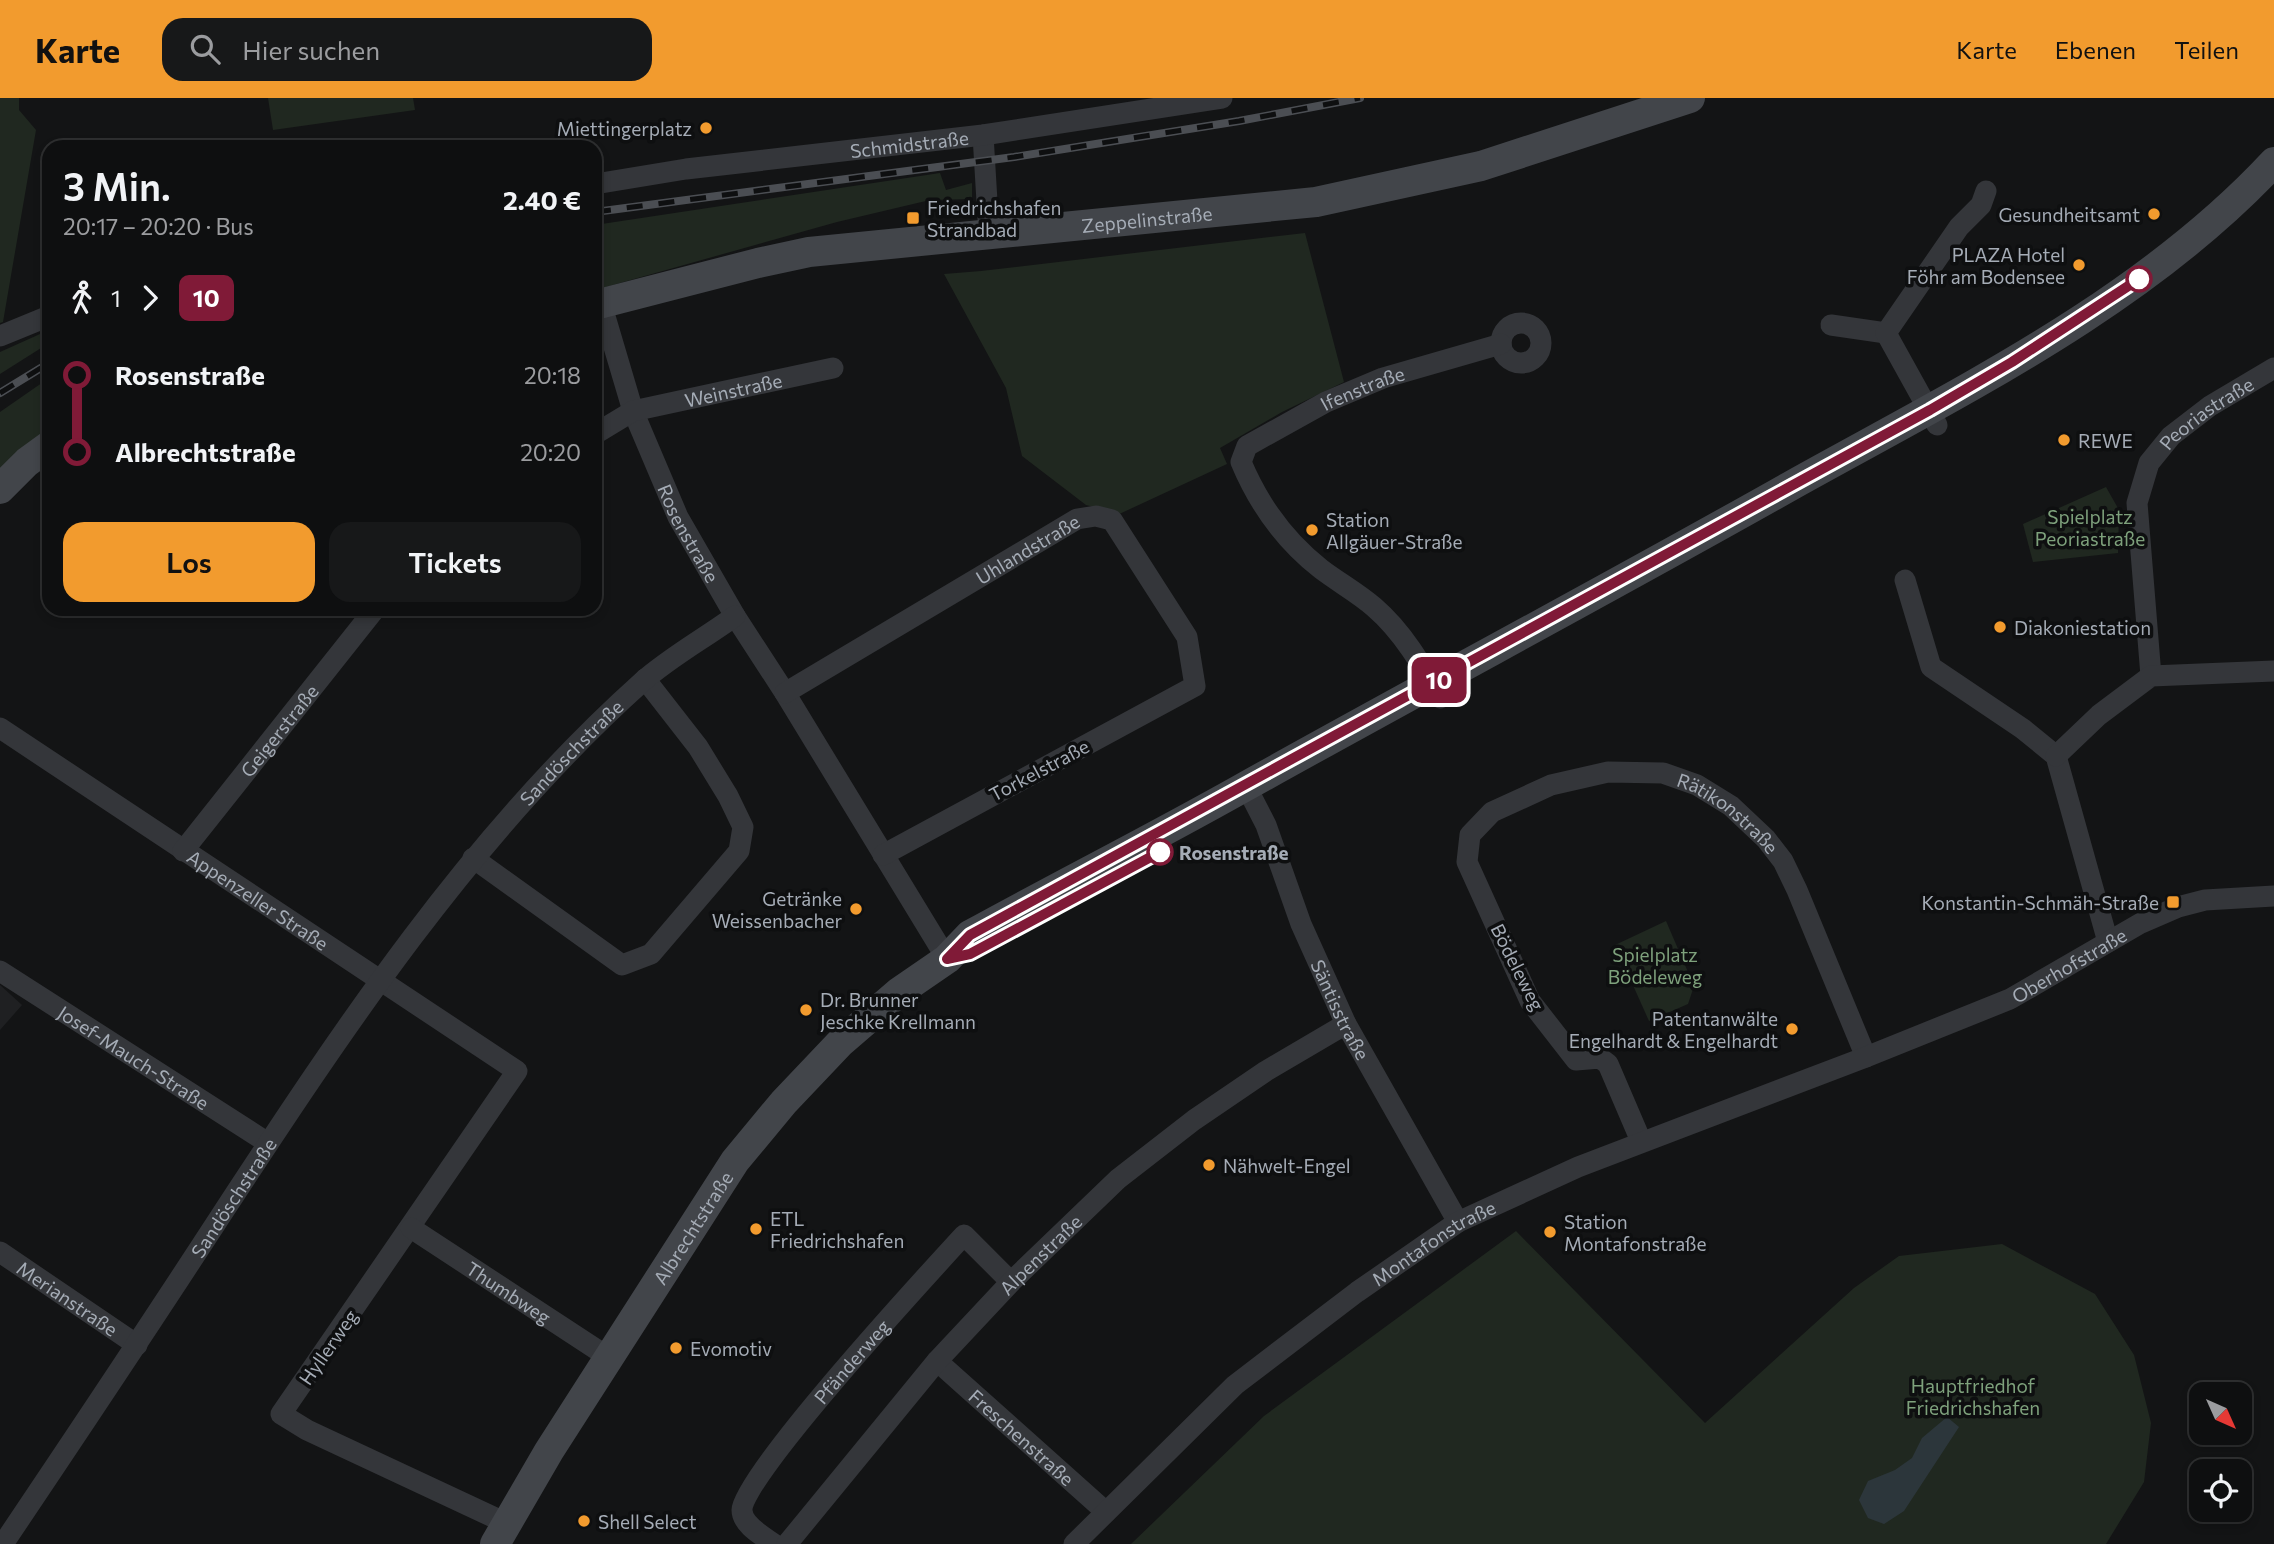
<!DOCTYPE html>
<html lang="de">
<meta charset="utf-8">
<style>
:root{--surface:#0e0f10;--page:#171819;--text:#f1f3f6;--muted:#9b9c9f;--line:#2e2f30;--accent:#f29b2e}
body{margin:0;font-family:Commissioner,sans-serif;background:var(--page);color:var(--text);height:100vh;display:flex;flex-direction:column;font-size:26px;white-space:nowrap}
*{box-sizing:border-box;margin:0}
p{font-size:23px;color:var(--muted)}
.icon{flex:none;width:38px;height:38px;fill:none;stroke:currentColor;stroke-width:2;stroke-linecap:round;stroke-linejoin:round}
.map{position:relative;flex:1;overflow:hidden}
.details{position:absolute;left:42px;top:42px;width:560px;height:476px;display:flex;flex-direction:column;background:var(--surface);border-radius:21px;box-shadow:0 4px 10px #0003,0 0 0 2px var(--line)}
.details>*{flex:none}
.badge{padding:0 14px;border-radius:10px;font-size:24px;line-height:46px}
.needle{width:46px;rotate:135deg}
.fabs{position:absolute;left:2189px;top:1284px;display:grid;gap:14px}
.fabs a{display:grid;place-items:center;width:63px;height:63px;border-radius:14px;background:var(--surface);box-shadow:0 4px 10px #0003,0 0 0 2px var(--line);font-size:35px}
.map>.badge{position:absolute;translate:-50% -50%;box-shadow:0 0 0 4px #fff}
.legs{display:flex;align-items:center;gap:10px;height:77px;padding:0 21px;font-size:23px}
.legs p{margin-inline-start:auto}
.head{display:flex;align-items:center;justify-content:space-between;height:119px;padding:0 21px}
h1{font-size:38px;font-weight:600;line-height:52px}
.primary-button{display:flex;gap:14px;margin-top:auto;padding:14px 21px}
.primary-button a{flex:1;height:80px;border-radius:21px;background:var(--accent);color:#111;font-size:28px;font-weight:600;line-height:80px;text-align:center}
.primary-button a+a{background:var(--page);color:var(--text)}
ul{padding:0 21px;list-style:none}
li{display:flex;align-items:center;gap:24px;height:77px;font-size:26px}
li i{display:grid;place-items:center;width:10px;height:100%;margin:0 9px;background:currentColor}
li i::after{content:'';width:18px;height:18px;margin:-9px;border:5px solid;border-radius:50%;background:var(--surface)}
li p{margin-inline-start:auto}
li:first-child i{background:linear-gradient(#0000 50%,currentColor 0)}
li:last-child i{background:linear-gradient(currentColor 50%,#0000 0)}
header{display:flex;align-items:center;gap:42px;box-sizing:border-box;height:98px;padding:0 35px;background:var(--accent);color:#111}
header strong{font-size:33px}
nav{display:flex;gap:38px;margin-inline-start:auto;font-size:24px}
.search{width:490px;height:63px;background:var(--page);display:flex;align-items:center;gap:18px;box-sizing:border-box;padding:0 24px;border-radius:21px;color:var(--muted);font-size:26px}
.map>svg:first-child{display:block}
.built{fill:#1f2022}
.green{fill:#202820}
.water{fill:#2c363b}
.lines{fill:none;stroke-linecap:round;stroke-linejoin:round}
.minor{stroke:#34363a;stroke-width:21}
.secondary{stroke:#42454a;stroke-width:30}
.rail-casing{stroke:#4b4e53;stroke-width:8}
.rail{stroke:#0e0f10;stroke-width:5;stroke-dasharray:16;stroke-linecap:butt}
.line-1-casing{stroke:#fff;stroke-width:16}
.line-1{stroke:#801a37;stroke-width:10}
.poi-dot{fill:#f29b2e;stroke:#0e0f10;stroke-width:2.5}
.stop-1-dot{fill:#fff;stroke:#801a37;stroke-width:3.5}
.labels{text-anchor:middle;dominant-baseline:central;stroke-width:7;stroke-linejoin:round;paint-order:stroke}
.poi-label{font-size:19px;fill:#a5acb6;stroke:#0e0f10;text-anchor:start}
.street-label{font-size:19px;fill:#a5acb6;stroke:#0e0f10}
.park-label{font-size:19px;fill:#7ea17c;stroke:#0e0f10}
.stop-label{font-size:19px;font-weight:bold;fill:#a5acb6;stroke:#0e0f10;text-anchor:start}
</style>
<header>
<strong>Karte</strong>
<div class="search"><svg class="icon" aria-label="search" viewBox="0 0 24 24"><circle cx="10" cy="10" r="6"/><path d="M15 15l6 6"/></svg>Hier suchen</div>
<nav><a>Karte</a><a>Ebenen</a><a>Teilen</a></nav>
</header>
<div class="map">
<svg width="2274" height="1446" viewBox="0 0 2274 1446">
<rect width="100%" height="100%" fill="#131415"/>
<path class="built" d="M0 887 22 907 0 932Z"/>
<g class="green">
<path d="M0 0H19V12L36 32 3 224 0 225Z"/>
<path d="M268 0H413L415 12 273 32Z"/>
<path d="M940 75 946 92 972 85V101L930 102 837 124 595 192V127Z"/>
<path d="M1305 135 1344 284 1282 314 1220 350 1227 366 1115 418 1106 412 1086 407 1022 358 1006 290 944 176 981 173Z"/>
<path d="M49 232V245L0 276V254Z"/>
<path d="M49 280V334L0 375V314Z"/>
<path d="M2106 389 2119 412 2118 455 2033 464 2023 426Z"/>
<path d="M1666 823 1694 888 1688 906 1649 923 1615 847Z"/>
<path d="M1516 1133 1705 1325 1854 1190 1899 1158 2002 1146 2095 1196 2134 1257 2151 1325 2144 1384 2106 1446H1131L1264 1318Z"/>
</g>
<path class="water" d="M1947 1319 1959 1329 1904 1413 1884 1426 1868 1420 1859 1402 1868 1383 1895 1372 1912 1360 1922 1340Z"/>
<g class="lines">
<g class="minor">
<path d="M983 37 989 137"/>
<path id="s1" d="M595 86 686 71 983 37 1222 0"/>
<path id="s2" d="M601 205 633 313 678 419 735 518 785 595 947 861"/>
<circle cx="1521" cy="245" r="20"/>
<path d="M1831 227 1886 235"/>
<path d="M0 238 49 218"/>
<path d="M1937 327 1886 235 1959 129 1981 107 1986 93"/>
<path id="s3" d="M595 336 633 313 833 270"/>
<path d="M1905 482 1931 569 2023 631 2056 658 2108 844"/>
<path id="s4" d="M2151 578 2137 405 2149 365 2171 338 2210 308 2274 270"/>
<path id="s5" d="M785 595 1077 421 1096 418 1112 422 1187 539 1195 588 883 757"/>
<path id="s6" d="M1440 600C1422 567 1403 534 1374 509 1358 495 1338 484 1321 471 1284 442 1259 407 1241 364L1247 348 1326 304 1383 280 1501 246"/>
<path id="s7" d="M0 630 517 973 281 1316 307 1332 508 1426"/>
<path d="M2056 658 2099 617 2151 578 2274 573"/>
<path id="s8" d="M1246 688 1266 727 1301 826 1346 926 1458 1124"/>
<path id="s9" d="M183 753 375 511"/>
<path d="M473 760 622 867 651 856 739 753 743 729 728 698 698 649 645 581"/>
<path id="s10" d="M0 873 268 1045"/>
<path id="s11" d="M1641 1043 1608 966 1600 960 1576 962 1530 903 1467 764 1470 737 1492 714 1551 687 1608 674 1663 675 1697 687 1731 708 1766 741 1783 763 1797 792 1866 959"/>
<path id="s12" d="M411 1130 608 1259"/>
<path id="s13" d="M0 1154 137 1247"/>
<path id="s14" d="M937 1263 1106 1414"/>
<path id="s15" d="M3 1446C75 1339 147 1231 218 1122 343 931 471 737 642 584 670 559 705 540 735 518"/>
<path id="s16" d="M774 1446C763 1438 742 1427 742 1412 741 1379 931 1173 964 1137L1011 1184"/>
<path id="s17" d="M787 1446 937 1263 1011 1184 1118 1081 1194 1022 1266 973 1346 926"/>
<path id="s18" d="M1074 1446 1235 1287 1357 1194 1458 1124 1578 1069 1866 959 2010 901 2141 825 2178 809 2205 802 2274 798"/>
</g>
<g class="secondary">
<path id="s19" d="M595 207 758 165 809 154 1316 104 1481 68 1690 0"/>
<path d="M0 391 27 364 49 348"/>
<path id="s20" d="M495 1446 549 1353 735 1063 784 1004 840 945 899 894 947 861 970 837C1059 788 1150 742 1239 692 1423 589 1610 490 1794 386 1959 294 2143 205 2274 64"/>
</g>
<g class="rail-casing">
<g id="rail">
<path d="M595 114 1014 59 1239 23 1360 0"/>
<path d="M0 295 49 265"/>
</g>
</g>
<use href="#rail" class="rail"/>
</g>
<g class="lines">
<g class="line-1-casing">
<path id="line-1" d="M1160 754 970 856 947 861 970 837 1930 312 2012 264 2139 181"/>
</g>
<use href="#line-1" class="line-1"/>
</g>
<g class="poi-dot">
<circle cx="706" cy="30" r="7"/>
<circle cx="2154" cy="116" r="7"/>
<rect x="906" y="113" width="14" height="14" rx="3.5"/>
<circle cx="2079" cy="167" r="7"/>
<circle cx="2064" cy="342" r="7"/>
<circle cx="1312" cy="432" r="7"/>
<circle cx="2000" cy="529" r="7"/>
<rect x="2166" y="797" width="14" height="14" rx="3.5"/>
<circle cx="856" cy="811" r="7"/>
<circle cx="806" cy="912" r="7"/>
<circle cx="1792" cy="931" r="7"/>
<circle cx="1209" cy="1067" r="7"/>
<circle cx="756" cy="1131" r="7"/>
<circle cx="1550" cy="1134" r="7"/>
<circle cx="676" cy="1250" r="7"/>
<circle cx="584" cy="1423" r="7"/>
</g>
<g class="stop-1-dot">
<circle cx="2139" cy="181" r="12"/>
<circle cx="1160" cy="754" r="12"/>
</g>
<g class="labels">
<g class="poi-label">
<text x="692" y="30" text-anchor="end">Miettingerplatz</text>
<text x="927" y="109">Friedrichshafen<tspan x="927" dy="22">Strandbad</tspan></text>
<text x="2140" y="116" text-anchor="end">Gesundheitsamt</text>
<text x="2065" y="156" text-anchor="end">PLAZA Hotel<tspan x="2065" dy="22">Föhr am Bodensee</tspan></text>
<text x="2078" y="342">REWE</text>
<text x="1326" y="421">Station<tspan x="1326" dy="22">Allgäuer-Straße</tspan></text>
<text x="2014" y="529">Diakoniestation</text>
<text x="842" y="800" text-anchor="end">Getränke<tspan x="842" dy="22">Weissenbacher</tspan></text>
<text x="2159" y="804" text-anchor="end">Konstantin-Schmäh-Straße</text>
<text x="820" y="901">Dr. Brunner<tspan x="820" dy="22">Jeschke Krellmann</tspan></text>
<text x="1778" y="920" text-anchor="end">Patentanwälte<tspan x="1778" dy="22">Engelhardt &amp; Engelhardt</tspan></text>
<text x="1223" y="1067">Nähwelt-Engel</text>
<text x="770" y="1120">ETL<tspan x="770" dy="22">Friedrichshafen</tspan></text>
<text x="1564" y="1123">Station<tspan x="1564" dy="22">Montafonstraße</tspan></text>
<text x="690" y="1250">Evomotiv</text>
<text x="598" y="1423">Shell Select</text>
</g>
<g class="street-label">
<text stroke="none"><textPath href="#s1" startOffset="317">Schmidstraße</textPath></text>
<text stroke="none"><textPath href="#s19" startOffset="560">Zeppelinstraße</textPath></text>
<text stroke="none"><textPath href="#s3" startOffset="147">Weinstraße</textPath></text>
<text stroke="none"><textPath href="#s6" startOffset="460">Ifenstraße</textPath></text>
<text stroke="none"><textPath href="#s4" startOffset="292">Peoriastraße</textPath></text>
<text stroke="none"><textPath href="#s2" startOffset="247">Rosenstraße</textPath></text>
<text stroke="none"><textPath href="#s5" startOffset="282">Uhlandstraße</textPath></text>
<text stroke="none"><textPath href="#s9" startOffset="154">Geigerstraße</textPath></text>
<text stroke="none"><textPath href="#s15" startOffset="976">Sandöschstraße</textPath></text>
<text transform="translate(1039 672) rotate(-28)">Torkelstraße</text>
<text stroke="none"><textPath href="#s11" startOffset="660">Rätikonstraße</textPath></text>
<text stroke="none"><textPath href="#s7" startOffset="310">Appenzeller Straße</textPath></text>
<text stroke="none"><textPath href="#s18" startOffset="1166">Oberhofstraße</textPath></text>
<text transform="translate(1518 869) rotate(63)">Bödeleweg</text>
<text stroke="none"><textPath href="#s8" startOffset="243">Säntisstraße</textPath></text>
<text stroke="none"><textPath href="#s10" startOffset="159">Josef-Mauch-Straße</textPath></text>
<text stroke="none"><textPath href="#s15" startOffset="416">Sandöschstraße</textPath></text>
<text stroke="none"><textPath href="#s20" startOffset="373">Albrechtstraße</textPath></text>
<text stroke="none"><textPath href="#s18" startOffset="471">Montafonstraße</textPath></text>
<text stroke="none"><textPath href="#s17" startOffset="385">Alpenstraße</textPath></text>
<text stroke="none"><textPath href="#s12" startOffset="117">Thumbweg</textPath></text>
<text stroke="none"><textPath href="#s13" startOffset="82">Merianstraße</textPath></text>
<text transform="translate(328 1249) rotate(-55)">Hyllerweg</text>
<text stroke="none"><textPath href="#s16" startOffset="234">Pfänderweg</textPath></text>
<text stroke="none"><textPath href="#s14" startOffset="114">Freschenstraße</textPath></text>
</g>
<g class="park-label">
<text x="2090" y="418">Spielplatz<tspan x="2090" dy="22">Peoriastraße</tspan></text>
<text x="1655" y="856">Spielplatz<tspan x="1655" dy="22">Bödeleweg</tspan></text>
<text x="1973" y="1287">Hauptfriedhof<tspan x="1973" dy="22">Friedrichshafen</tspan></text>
</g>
<g class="stop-label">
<text x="1179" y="754">Rosenstraße</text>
</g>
</g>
</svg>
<div class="fabs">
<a><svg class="needle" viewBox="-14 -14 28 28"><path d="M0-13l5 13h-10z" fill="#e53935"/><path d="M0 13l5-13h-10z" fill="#9b9c9f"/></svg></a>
<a><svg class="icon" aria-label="locate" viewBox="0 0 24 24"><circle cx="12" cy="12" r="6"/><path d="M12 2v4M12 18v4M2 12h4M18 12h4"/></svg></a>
</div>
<b class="badge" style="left:1439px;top:582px;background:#801a37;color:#fff">10</b>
<section class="details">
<div class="head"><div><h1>3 Min.</h1><p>20:17 – 20:20 · Bus</p></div><b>2.40 €</b></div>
<div class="legs"><svg class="icon" aria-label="walk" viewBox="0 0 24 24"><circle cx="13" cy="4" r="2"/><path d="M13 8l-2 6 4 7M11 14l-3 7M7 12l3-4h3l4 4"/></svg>1<svg class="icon" aria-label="forward" viewBox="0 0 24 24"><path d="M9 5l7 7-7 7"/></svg><b class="badge" style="background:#801a37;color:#fff">10</b></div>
<ul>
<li><i style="color:#801a37"></i><b>Rosenstraße</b><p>20:18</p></li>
<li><i style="color:#801a37"></i><b>Albrechtstraße</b><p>20:20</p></li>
</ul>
<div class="primary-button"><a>Los</a><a>Tickets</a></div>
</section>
</div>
